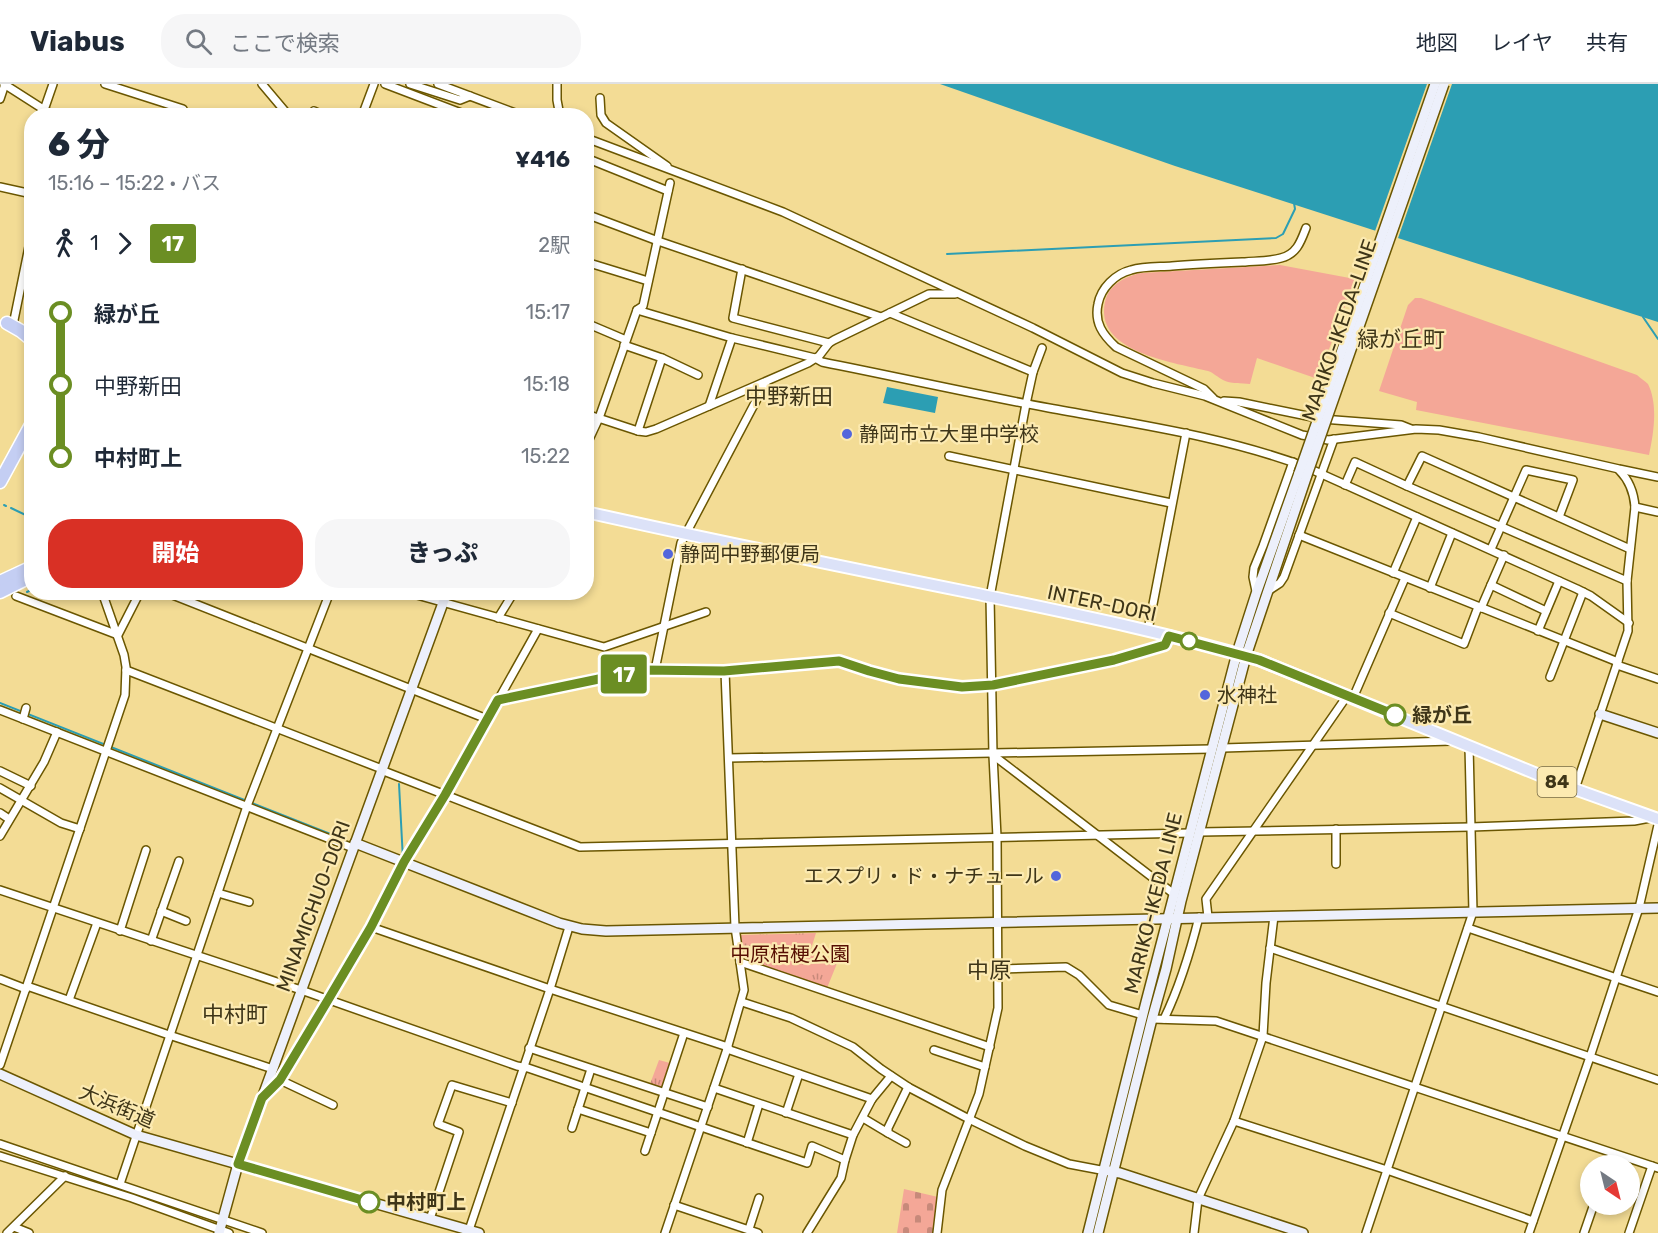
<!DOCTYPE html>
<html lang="ja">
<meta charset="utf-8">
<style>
:root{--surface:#fff;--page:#f6f6f7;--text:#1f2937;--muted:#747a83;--line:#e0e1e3;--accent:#d93025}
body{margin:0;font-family:Rubik,"Noto Sans JP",sans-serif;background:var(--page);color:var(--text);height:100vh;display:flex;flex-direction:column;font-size:22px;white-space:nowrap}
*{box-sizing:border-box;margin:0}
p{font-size:20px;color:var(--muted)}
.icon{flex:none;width:33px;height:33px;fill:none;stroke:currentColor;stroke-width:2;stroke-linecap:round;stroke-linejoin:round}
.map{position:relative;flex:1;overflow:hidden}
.drawer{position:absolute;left:24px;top:24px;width:570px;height:492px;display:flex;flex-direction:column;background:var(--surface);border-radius:24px;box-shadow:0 3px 9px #0003}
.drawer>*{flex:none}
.badge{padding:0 12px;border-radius:4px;font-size:21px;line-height:39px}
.needle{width:39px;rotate:145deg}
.fabs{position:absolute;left:1580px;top:1071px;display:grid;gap:12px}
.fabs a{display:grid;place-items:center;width:60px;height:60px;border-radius:50%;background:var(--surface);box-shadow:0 3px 9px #0003;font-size:30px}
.map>.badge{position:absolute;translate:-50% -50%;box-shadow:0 0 0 3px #fff}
.legs{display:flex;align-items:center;gap:9px;height:66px;padding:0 24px;font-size:20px}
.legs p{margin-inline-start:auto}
.head{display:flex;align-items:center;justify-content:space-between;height:102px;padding:0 24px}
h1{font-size:33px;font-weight:800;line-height:45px}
.primary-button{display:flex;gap:12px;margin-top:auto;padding:12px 24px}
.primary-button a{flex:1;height:69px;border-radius:24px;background:var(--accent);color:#fff;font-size:24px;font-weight:800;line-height:69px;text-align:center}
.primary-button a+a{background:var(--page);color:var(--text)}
ul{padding:0 24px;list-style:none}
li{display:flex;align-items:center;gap:21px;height:72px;font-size:22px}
li i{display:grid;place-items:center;width:9px;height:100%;margin:0 8px;background:currentColor}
li i::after{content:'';width:15px;height:15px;margin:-8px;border:4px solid;border-radius:50%;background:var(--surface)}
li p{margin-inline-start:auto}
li:first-child i{background:linear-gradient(#0000 50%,currentColor 0)}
li:last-child i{background:linear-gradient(currentColor 50%,#0000 0)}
header{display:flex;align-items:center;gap:36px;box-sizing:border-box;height:84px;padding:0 30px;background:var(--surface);border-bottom:2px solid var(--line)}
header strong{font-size:28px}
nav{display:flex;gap:33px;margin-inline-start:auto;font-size:21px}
.search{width:420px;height:54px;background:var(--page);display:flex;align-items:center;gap:15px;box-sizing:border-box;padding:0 21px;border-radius:24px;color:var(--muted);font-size:22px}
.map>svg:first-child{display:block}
.cemetery{fill:url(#cemetery-stones)}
.park{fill:url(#park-tufts)}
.pitch{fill:#f4a797}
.water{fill:#2c9eb3}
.pier{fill:#f3dc95}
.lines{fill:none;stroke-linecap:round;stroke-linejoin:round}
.stream{stroke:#2c9eb3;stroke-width:2}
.street-casing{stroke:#6a5601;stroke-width:10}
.secondary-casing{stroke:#6a5601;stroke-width:12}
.primary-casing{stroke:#fff;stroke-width:14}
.highway-casing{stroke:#fff;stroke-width:15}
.street{stroke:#fff;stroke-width:7}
.secondary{stroke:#edf0fb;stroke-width:9}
.primary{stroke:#dce2f8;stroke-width:10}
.highway{stroke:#c4cef3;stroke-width:12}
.secondary-bridge-casing{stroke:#6a5601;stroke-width:12;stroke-linecap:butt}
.secondary-bridge{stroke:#edf0fb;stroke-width:9}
.line-1-casing{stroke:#fff;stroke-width:14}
.line-1{stroke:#6b8e23;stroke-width:9}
.poi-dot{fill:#5366dc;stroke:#fceab1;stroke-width:2}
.stop-1-dot{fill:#fff;stroke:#6b8e23;stroke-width:3}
.labels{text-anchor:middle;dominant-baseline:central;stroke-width:4.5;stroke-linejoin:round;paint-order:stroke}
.shield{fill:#fceab1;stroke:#776b46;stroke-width:1.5}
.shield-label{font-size:18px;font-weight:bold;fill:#3e3518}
.street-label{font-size:20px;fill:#3e3518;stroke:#fceab1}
.poi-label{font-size:20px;fill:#3e3518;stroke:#fceab1;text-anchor:start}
.stop-label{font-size:20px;font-weight:bold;fill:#3e3518;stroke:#fceab1;text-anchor:start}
.park-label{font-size:20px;fill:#570f03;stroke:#fceab1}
.quarter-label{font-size:22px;fill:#3e3518;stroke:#fceab1}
</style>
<header>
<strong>Viabus</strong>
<div class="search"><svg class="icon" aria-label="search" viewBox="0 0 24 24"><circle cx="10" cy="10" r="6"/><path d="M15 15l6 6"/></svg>ここで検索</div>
<nav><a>地図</a><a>レイヤ</a><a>共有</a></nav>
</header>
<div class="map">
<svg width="1658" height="1149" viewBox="0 0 1658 1149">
<defs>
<pattern id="cemetery-stones" width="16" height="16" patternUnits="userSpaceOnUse" patternTransform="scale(1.5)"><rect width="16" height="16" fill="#f4a797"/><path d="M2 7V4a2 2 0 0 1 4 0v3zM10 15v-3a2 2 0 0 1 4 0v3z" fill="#c7897a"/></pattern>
<pattern id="park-tufts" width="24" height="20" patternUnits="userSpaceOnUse" patternTransform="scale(1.5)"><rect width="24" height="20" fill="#f4a797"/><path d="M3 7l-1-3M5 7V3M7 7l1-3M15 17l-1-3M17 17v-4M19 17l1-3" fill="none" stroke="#c7897a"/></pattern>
</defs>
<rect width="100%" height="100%" fill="#f3dc95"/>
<path class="cemetery" d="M904 1105 938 1113 933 1149H897Z"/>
<g class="park">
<path d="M816 849 810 868 838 877 827 904 745 877 740 851Z"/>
<path d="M659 976 670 979 661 1004 650 1000Z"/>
</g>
<g class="pitch">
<path d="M1280 181 1355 195 1318 295 1257 274 1250 300C1242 299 1230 300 1223 296 1217 293 1214 289 1208 287 1173 278 1094 268 1105 218 1109 200 1126 192 1142 189Z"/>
<path d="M1415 214H1421L1637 291C1640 294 1645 297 1648 300 1658 320 1654 348 1649 371L1416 326 1417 318 1379 307 1408 221Z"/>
</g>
<g class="water">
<path d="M940 0H1658V238L1175 82Z"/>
<path d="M887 303 938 313 935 329 883 319Z"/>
</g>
<path class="pier" d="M1427 0H1452L1397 157 1374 150Z"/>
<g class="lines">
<g class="stream">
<path d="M947 170 1276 154 1283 150 1295 125 1294 119"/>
<path d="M1643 233 1658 255"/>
<path d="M4 421 6 422"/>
<path d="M11 424 32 434"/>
<path d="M27 508 31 506"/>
<path d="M0 619 343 755"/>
<path d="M399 700 403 776"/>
</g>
<g class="street-casing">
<g id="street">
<path d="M4 0 54 32"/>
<path d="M105 0 183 25 181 32"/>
<path d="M262 0 289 32"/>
<path d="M385 0 469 32"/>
<path d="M410 0 460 16 470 12"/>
<path d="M438 0 523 32"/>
<path d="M557 0V16L560 32"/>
<path d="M600 14 601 31 606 39 667 82"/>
<path d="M0 15 5 0"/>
<path d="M44 26 53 0"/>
<path d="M314 27 325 32"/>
<path d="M362 32 374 0"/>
<path d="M586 54 783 128 1033 244 1122 289 1153 299 1205 312 1302 351 1328 356 1416 345 1439 346 1479 353 1619 385 1658 393"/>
<path d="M586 74 668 107"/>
<path d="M0 103 32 110"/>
<path d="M586 130 658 157 881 233"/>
<path d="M586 178 648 197"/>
<path d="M742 185 733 234 829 259"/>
<path d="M637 226 732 254 815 274 822 278C898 293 973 310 1049 324 1135 340 1223 352 1306 383L1577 505 1591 512 1629 539"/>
<path d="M890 229 1033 288"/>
<path d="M586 239 626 256"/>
<path d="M13 241 32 148"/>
<path d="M624 261 662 274 698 291"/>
<path d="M1213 314 1204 305 1116 263C1103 251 1094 239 1098 220 1101 204 1115 190 1131 186 1144 182 1159 183 1172 182 1196 180 1221 179 1245 178 1257 177 1270 177 1281 174 1297 170 1301 157 1306 144"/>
<path d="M1224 317 1239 318 1322 335 1401 341 1411 345"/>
<path d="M709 322 732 254"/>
<path d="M586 330 638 347 646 348 656 345 808 279 819 272 829 259 834 256 929 210H955"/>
<path d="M638 347 662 274"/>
<path d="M586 362 599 334 637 226 643 222 670 99"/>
<path d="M949 372 1171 419"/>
<path d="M1345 401 1355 378 1407 402 1422 372 1630 465"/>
<path d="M1407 402 1627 497"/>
<path d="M1635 423 1658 428"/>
<path d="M1299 451 1618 578"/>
<path d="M1491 465 1526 386 1573 396 1559 433"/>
<path d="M1393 489 1417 433"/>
<path d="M1491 501 1546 527"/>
<path d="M1430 504 1452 449"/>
<path d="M1256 507 1253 493 1254 484 1263 462 1293 378"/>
<path d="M1268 507 1280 499 1284 493 1334 355"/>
<path d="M165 508 487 635"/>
<path d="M406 508 604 563 706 528"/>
<path d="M16 512 118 551 140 508"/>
<path d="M1481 524 1504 471"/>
<path d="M1389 529 1464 560 1478 523"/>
<path d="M498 534 514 508"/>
<path d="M1148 546 1186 349"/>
<path d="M1538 547 1559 497"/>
<path d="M1617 581 1658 595"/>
<path d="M126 586 382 685"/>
<path d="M655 586 681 459 766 298"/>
<path d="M1550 593 1583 508"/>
<path d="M1353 614 1405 494"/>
<path d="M498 616 642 586 725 587 839 577 869 587 899 595 962 603 993 601 1114 576 1165 561 1169 552"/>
<path d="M0 626 353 764"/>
<path d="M23 635 26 624"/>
<path d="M1223 664 1451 657"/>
<path d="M993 671 1174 810"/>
<path d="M729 674 1211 665"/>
<path d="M381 686 580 763 1190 749"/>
<path d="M0 687 31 702"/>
<path d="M0 704 61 739 80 745"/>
<path d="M1575 705 1628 547 1627 497 1635 423C1634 409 1629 396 1619 386"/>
<path d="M0 729 9 735"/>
<path d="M1336 745V780"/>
<path d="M1200 748 1471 743 1634 737 1650 734"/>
<path d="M0 752 44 678 57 648"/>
<path d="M0 806 301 906 517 982 528 984 807 1079 812 1062 845 1076"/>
<path d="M218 809 249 818"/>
<path d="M161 827 186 837"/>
<path d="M1208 833 1206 815 1347 612"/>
<path d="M371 843 550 905 728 963"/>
<path d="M1468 844 1658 908"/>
<path d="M120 847 146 766"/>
<path d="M151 857 179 777"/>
<path d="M1270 864 1658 996"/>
<path d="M740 878 990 963"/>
<path d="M999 885 1066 883 1079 891 1109 921 1143 931"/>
<path d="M0 895 26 905"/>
<path d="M27 902 169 951 273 985"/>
<path d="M69 916 97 839"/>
<path d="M742 918 791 934 853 963 881 985 908 1003 969 1035 1025 1062 1069 1080 1106 1087"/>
<path d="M1152 935 1216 937 1658 1084"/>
<path d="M1164 935C1180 902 1190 869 1199 833"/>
<path d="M529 964 708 1023"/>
<path d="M727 965 872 1015"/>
<path d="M934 966 985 983"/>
<path d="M0 981 125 611 126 583 124 571 102 508"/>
<path d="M280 996 333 1021"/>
<path d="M714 1004 853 1051"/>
<path d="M263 1013 280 996 328 916 371 843 404 779 445 711 538 545"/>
<path d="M578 1025 651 1049"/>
<path d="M786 1029 799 990"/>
<path d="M863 1034 888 1049"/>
<path d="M1234 1037 1387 1086 1533 1137"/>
<path d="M572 1044 591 985"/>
<path d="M747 1059 759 1020"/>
<path d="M906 1059 888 1049V1044L908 1003"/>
<path d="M0 1060 262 1149"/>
<path d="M645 1067 684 949"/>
<path d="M0 1072 132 1114 229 1149"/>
<path d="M1608 1082 1612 1069"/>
<path d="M120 1100 247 722 330 508"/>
<path d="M674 1121 758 1149"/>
<path d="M430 1135 459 1048 438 1040 452 1001 512 1019"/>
<path d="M14 1143 29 1149"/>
<path d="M749 1145 759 1114"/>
<path d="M7 1149 65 1092"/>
<path d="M468 1149 550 905 569 843"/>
<path d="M665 1149 727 965 744 906 735 843 725 587"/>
<path d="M807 1149 841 1094 845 1076 853 1051 872 1015 891 992"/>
<path d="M937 1149 942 1106 979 1010 998 924 997 753 993 671 990 513 1026 320 1033 288 1042 264"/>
<path d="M1194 1149 1198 1115 1234 1037 1263 952 1266 899 1274 832"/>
<path d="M1366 1149 1473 828 1469 662"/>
<path d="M1529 1149 1590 973 1639 824 1658 741"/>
<path d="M1584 1149 1594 1120"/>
<path d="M1629 1149 1652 1082"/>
</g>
</g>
<g class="secondary-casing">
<g id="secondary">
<path d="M1600 630 1658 649"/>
<path d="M355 759 559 839 582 845 606 847 1658 824"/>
<path d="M0 990 136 1051 479 1149"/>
<path d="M1109 1087 1120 1089 1303 1149"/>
<path d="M219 1149 238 1080 447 508"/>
<path d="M1088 1149 1146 918 1237 569 1256 510 1299 389"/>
<path d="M1098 1149 1152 935 1166 885 1181 817 1246 572 1307 391"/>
</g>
</g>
<g class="primary-casing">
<path id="primary" d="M586 428C715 457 844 483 973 509 1069 529 1165 548 1259 576L1566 702 1658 735"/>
</g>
<g class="highway-casing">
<g id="highway">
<path d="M7 239 21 247 32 256"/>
<path d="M0 398 32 339"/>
<path d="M0 498 32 483"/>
<path d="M0 508 32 492"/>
</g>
</g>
<use href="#street" class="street"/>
<use href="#secondary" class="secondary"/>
<use href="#primary" class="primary"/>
<use href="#highway" class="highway"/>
<g class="secondary-bridge-casing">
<g id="secondary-bridge">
<path d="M1299 389 1435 0"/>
<path d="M1307 391 1444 0"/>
</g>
</g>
<use href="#secondary-bridge" class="secondary-bridge"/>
</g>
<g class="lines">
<g class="line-1-casing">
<path id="line-1" d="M369 1118 238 1080 262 1014 280 996 328 916 371 843 404 778 445 711 498 616 642 586 724 587 839 577 869 587 899 595 962 603 993 601 1114 576 1165 561 1169 552 1259 576 1395 631"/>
</g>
<use href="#line-1" class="line-1"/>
</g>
<g class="poi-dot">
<circle cx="847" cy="350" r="6"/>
<circle cx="668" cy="470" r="6"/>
<circle cx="1205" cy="611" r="6"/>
<circle cx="1056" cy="792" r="6"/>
</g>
<g class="stop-1-dot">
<circle cx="1189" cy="557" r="8"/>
<circle cx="1395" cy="631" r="10"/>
<circle cx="369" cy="1118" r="10"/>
</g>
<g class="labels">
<rect class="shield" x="1537.5" y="683" width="39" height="30" rx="4.5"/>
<g class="shield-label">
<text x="1557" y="698">84</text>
</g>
<g class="street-label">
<text transform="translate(1339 246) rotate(-71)">MARIKO-IKEDA-LINE</text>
<text transform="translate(1102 519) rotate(12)">INTER-DORI</text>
<text transform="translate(1153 819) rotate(-76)">MARIKO-IKEDA LINE</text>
<text transform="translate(313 822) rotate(-70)">MINAMICHUO-DORI</text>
<text transform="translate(117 1022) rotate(23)">大浜街道</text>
</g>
<g class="poi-label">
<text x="859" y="350">静岡市立大里中学校</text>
<text x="680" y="470">静岡中野郵便局</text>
<text x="1217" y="611">水神社</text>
<text x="1044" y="792" text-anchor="end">エスプリ・ド・ナチュール</text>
</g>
<g class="stop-label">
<text x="1412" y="631">緑が丘</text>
<text x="386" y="1118">中村町上</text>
</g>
<g class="park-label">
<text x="790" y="870">中原桔梗公園</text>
</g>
<g class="quarter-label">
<text x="1401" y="255">緑が丘町</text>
<text x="789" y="312">中野新田</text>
<text x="989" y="886">中原</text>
<text x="235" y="930">中村町</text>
</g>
</g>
</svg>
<div class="fabs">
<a><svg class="needle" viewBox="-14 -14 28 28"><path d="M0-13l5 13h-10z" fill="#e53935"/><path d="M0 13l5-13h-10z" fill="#747a83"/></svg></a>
</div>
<b class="badge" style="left:624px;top:590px;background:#6b8e23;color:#fff">17</b>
<section class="drawer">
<div class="head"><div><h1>6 分</h1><p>15:16 – 15:22 · バス</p></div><b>¥416</b></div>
<div class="legs"><svg class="icon" aria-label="walk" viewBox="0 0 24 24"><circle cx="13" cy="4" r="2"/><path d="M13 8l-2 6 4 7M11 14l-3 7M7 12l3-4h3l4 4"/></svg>1<svg class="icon" aria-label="forward" viewBox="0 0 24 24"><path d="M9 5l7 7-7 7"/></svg><b class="badge" style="background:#6b8e23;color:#fff">17</b><p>2駅</p></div>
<ul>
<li><i style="color:#6b8e23"></i><b>緑が丘</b><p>15:17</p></li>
<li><i style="color:#6b8e23"></i><span>中野新田</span><p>15:18</p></li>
<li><i style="color:#6b8e23"></i><b>中村町上</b><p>15:22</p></li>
</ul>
<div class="primary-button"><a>開始</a><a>きっぷ</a></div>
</section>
</div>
